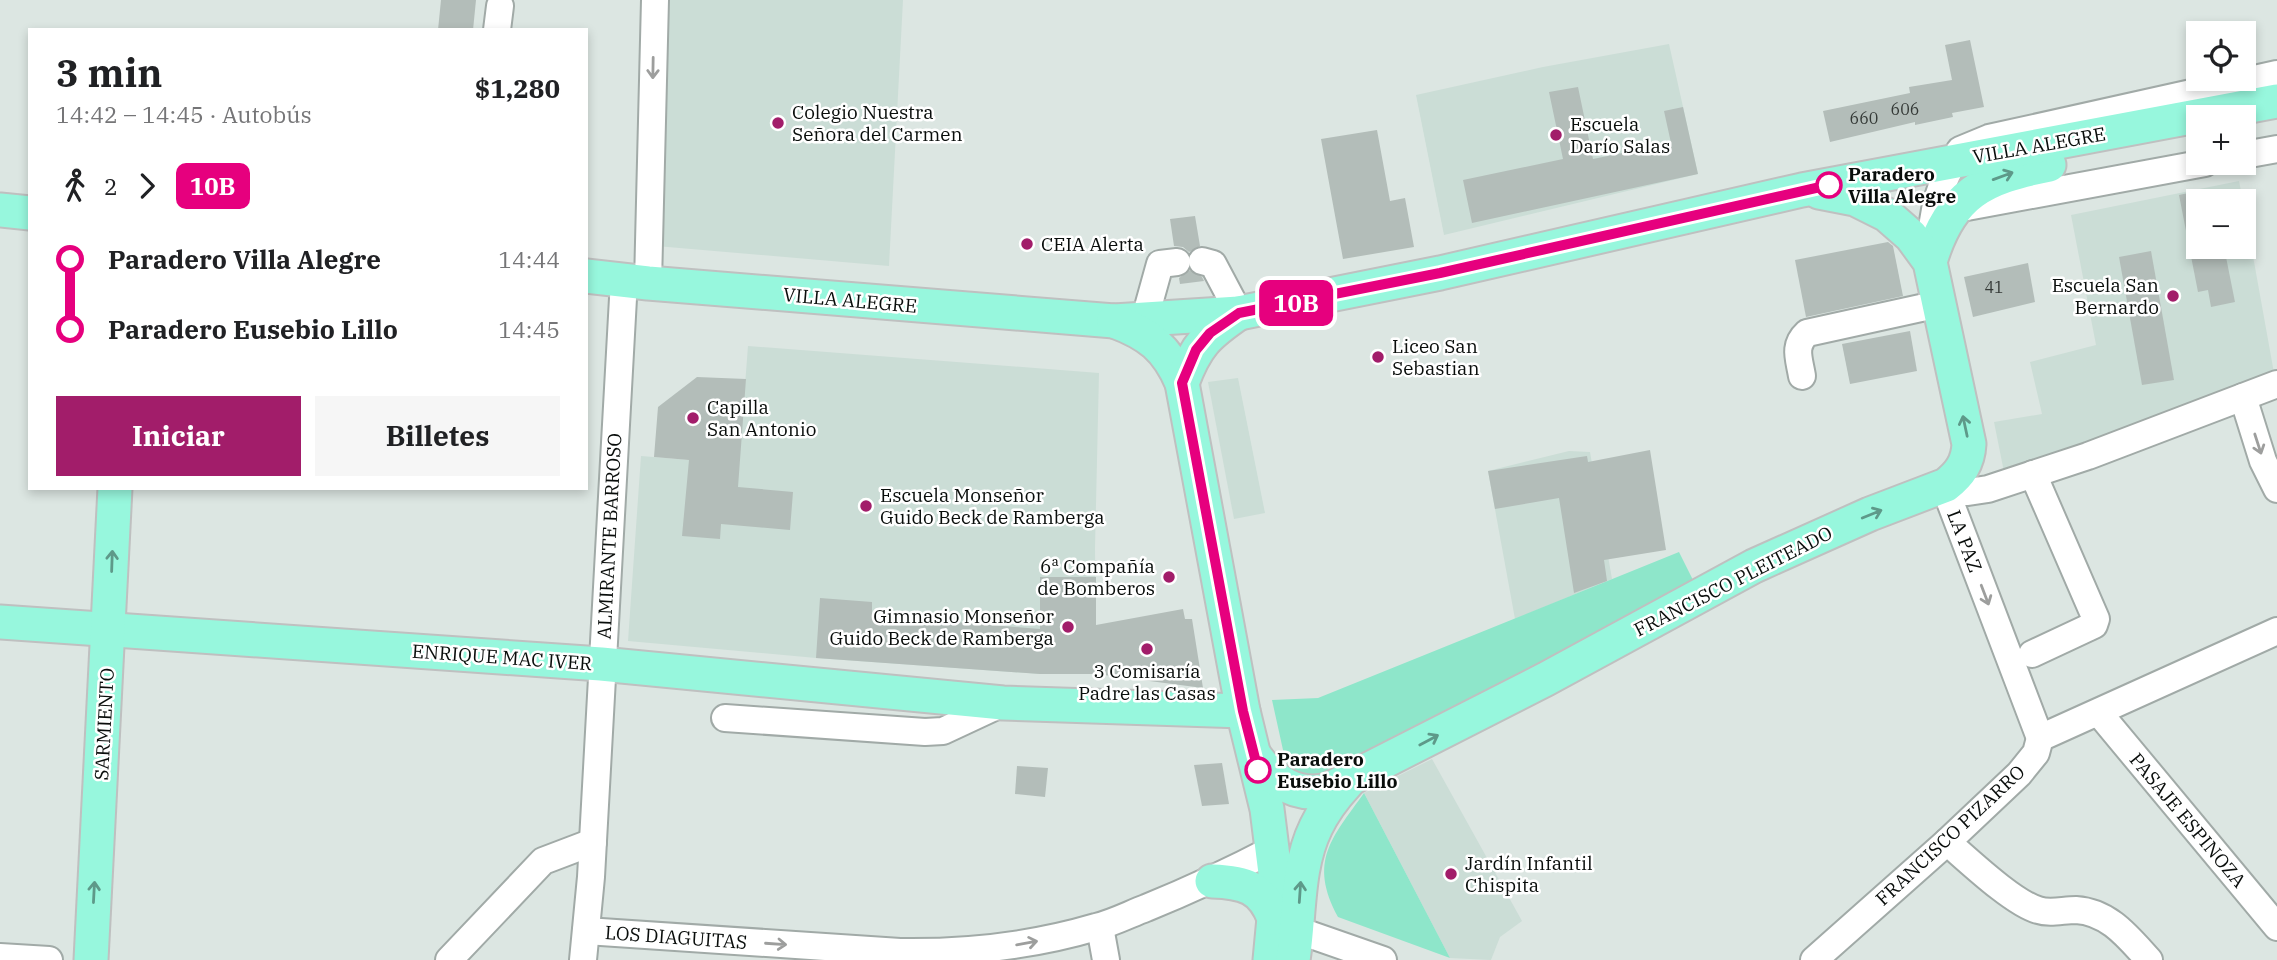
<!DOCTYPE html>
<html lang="es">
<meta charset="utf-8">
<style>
:root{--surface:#fff;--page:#f6f6f6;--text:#202124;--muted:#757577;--accent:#a21d6a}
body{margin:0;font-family:"IBM Plex Serif",serif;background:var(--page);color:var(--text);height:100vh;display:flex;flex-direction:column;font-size:26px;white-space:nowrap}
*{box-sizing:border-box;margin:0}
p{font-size:23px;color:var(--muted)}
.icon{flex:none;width:38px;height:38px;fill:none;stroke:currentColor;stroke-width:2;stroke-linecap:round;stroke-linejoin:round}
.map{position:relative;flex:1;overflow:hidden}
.sheet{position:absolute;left:28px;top:28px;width:560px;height:462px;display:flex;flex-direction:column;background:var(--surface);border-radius:0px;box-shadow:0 4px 10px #0003}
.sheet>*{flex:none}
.badge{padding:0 14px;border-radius:10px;font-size:24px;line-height:46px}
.fabs{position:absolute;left:2186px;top:21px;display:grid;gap:14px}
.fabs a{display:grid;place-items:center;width:70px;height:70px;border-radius:0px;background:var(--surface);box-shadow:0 4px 10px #0003;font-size:35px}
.map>.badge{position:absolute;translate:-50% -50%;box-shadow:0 0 0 4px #fff}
.legs{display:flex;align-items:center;gap:10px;height:77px;padding:0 28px;font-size:23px}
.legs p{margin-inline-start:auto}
.head{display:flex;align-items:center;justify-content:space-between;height:119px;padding:0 28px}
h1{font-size:38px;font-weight:700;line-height:52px}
.primary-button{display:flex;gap:14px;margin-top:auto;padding:14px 28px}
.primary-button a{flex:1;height:80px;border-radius:0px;background:var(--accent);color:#fff;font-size:28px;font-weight:700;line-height:80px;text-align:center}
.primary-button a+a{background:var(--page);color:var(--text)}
ul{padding:0 28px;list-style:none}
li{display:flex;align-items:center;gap:24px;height:70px;font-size:26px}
li i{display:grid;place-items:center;width:10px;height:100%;margin:0 9px;background:currentColor}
li i::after{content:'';width:18px;height:18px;margin:-9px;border:5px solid;border-radius:50%;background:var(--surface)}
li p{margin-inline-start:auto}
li:first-child i{background:linear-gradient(#0000 50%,currentColor 0)}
li:last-child i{background:linear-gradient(currentColor 50%,#0000 0)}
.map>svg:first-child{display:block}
.built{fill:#cbddd6}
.green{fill:#8ee6ca}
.building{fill:#b3bdb9}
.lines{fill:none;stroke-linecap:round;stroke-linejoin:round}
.minor-casing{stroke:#a1aaa7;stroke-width:30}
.major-casing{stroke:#bfc0c0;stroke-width:37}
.minor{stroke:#fff;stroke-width:26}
.major{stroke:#97f7dd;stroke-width:33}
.oneway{stroke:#9d9e9d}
.oneway2{stroke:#5e9989}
.line-1-casing{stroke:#fff;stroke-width:16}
.line-1{stroke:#e6007e;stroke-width:10}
.poi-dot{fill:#a21d6a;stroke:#fff;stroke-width:2.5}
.stop-1-dot{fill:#fff;stroke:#e6007e;stroke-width:3.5}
.labels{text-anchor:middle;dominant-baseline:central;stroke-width:5;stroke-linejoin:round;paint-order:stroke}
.number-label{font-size:16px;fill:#343936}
.poi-label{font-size:19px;fill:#090d0b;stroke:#fff;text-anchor:start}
.street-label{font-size:19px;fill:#090d0b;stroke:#fff}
.stop-label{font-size:19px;font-weight:bold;fill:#090d0b;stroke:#fff;text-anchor:start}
</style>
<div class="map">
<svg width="2277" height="960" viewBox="0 0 2277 960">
<rect width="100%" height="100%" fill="#dce6e2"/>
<g class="built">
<path d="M664 0H903L889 266 656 246Z"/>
<path d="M1669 44 1698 174 1444 235 1416 95 1543 67Z"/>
<path d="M2239 181 2243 201H2198V247H2244V206L2274 373 2004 472 1994 422 2042 414 2030 362 2096 345 2071 215Z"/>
<path d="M748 346 1099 373 1095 548 1096 674H1040L816 658 628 641 641 456 739 464Z"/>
<path d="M1238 378 1265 513 1234 519 1208 382Z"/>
<path d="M1569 451 1590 452 1612 579 1515 619 1488 471Z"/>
<path d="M1432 759 1522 921 1500 937 1491 960 1450 958 1364 793Z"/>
</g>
<g class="green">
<path d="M1679 552 1696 586 1339 777 1295 775 1285 759 1272 700 1318 698Z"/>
<path d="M1364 793 1450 958 1338 917C1308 861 1332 838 1364 793Z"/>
</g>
<g class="building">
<path d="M441 0H476L473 30H438Z"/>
<path d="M1970 40 1984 107 1952 113 1953 117 1915 125V122L1830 142 1823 111 1910 93 1909 87 1952 80 1945 45Z"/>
<path d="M1578 87 1593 159 1671 143 1664 111 1683 107 1698 174 1472 223 1463 180 1563 159 1549 92Z"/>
<path d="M1377 130 1390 201 1405 198 1414 247 1343 259 1321 139Z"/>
<path d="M2198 191V247H2224L2235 302 2211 307 2208 290 2198 292 2179 195Z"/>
<path d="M1195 216 1200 246 1189 252 1183 247 1174 246 1170 219Z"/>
<path d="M1888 242 1893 246 1903 296 1806 317 1795 260Z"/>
<path d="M2151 251 2174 380 2142 385 2119 257Z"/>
<path d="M2028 263 2035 302 1973 317 1964 277Z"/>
<path d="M1190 270 1202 277 1204 281 1180 284 1179 278Z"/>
<path d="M1910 331 1917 371 1850 384 1842 344Z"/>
<path d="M697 377 746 379 738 487 793 492 790 530 721 524 720 539 682 536 689 460 654 457 658 407Z"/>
<path d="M1650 450 1666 550 1604 560 1607 581 1574 593 1559 498 1495 509 1488 471 1587 456 1588 462Z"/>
<path d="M1040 577H1096V625L1183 609 1185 619H1192L1203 688 1096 674H1040L816 658 820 598 872 602V615L1040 629Z"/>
<path d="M1222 763 1229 804 1202 806 1194 765Z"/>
<path d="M1017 766 1048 768 1045 797 1015 794Z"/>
</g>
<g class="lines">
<g class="minor-casing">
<g id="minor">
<path d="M497 30 500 6"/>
<path d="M2244 155 2277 149"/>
<path d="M1956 209 2205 163"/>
<path d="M1931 249C1932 207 1939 186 1960 150L1989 138 2277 74"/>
<path d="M1202 261 1213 264 1239 313"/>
<path d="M648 283 655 0"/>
<path d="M1145 318 1160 264 1177 262"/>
<path d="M1802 376C1799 358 1793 346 1807 333L1939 304"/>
<path d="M2243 397 2263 461 2277 489"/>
<path d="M2032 654 2094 625 2096 619 2033 474"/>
<path d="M2099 713 2277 927"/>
<path d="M725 718 925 732 943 731 1003 703"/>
<path d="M2040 738 1949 499 1946 485 1968 492 1988 489 2088 456 2277 384"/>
<path d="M1947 842C1968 860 2013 903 2038 910 2050 914 2063 910 2076 910 2109 912 2128 937 2149 960"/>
<path d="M1100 927 1106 960"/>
<path d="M1297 930 1383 960"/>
<path d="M586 931 900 952C967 953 1032 946 1096 927 1113 923 1130 914 1146 908 1190 890 1231 871 1273 849"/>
<path d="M0 957 49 960"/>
<path d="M449 960 543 861 593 842"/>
<path d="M583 960 591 877 624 280"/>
<path d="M1814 960 1947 842 2019 774 2036 753 2040 738 2277 631"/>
</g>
</g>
<g class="major-casing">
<g id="major">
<path d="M0 210 30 213"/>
<path d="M1930 262C1950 193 1984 178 2049 165"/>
<path d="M586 276 648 283 1114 321 1239 313 1440 273 1802 190 2277 101"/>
<path d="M1114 321C1149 334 1167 348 1182 383L1243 711 1267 809 1275 873 1274 918 1270 960"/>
<path d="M1182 383C1196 345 1207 335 1239 313"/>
<path d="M0 622 601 664 1003 703 1243 711"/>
<path d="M1255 756C1273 781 1296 798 1328 790L1546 679 1754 566 1870 514 1946 485C1960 474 1968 463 1969 444L1930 262 1911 236 1887 215 1855 199 1819 192"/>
<path d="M1212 881C1244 882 1262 887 1274 918"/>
<path d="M91 960 115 488"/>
<path d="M1293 960C1300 916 1296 868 1316 827 1324 810 1335 796 1347 783"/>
</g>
</g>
<use href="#minor" class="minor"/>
<use href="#major" class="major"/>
</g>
<defs><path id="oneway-shaft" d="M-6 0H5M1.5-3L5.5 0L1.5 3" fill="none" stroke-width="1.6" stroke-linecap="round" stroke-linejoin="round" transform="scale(1.75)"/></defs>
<g class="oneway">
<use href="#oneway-shaft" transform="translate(653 68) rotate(91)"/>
<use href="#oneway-shaft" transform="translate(2258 444) rotate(72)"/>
<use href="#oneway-shaft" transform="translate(1985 595) rotate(69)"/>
<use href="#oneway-shaft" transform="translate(1027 943) rotate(-10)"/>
<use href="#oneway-shaft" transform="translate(776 944) rotate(4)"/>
</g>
<g class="oneway2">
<use href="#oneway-shaft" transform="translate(2003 176) rotate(-20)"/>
<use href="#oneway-shaft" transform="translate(1965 426) rotate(-102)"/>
<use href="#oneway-shaft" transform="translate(1872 514) rotate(-22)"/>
<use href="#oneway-shaft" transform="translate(112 561) rotate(-88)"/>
<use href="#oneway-shaft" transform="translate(1429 740) rotate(-28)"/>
<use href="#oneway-shaft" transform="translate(94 892) rotate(-87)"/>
<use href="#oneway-shaft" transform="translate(1300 892) rotate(-86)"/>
</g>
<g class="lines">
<g class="line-1-casing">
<path id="line-1" d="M1258 770 1243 711 1182 383 1196 350 1210 333 1239 313 1440 273 1829 185"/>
</g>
<use href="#line-1" class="line-1"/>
</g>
<g class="poi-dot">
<circle cx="778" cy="123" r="7"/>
<circle cx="1556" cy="135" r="7"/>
<circle cx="1027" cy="244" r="7"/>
<circle cx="2173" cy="296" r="7"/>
<circle cx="1378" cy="357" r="7"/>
<circle cx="693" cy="418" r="7"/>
<circle cx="866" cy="506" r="7"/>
<circle cx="1169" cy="577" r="7"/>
<circle cx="1068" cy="627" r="7"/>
<circle cx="1147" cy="649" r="7"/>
<circle cx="1451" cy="874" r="7"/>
</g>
<g class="stop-1-dot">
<circle cx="1829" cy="185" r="12"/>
<circle cx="1258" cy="770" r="12"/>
</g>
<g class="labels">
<g class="number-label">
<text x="1905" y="109">606</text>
<text x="1864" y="118">660</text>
<text x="1994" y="287">41</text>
</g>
<g class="poi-label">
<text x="792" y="112">Colegio Nuestra<tspan x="792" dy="22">Señora del Carmen</tspan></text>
<text x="1570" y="124">Escuela<tspan x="1570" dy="22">Darío Salas</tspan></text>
<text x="1041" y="244">CEIA Alerta</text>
<text x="2159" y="285" text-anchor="end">Escuela San<tspan x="2159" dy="22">Bernardo</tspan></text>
<text x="1392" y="346">Liceo San<tspan x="1392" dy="22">Sebastian</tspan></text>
<text x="707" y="407">Capilla<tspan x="707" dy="22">San Antonio</tspan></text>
<text x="880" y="495">Escuela Monseñor<tspan x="880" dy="22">Guido Beck de Ramberga</tspan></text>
<text x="1155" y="566" text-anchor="end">6ª Compañía<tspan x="1155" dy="22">de Bomberos</tspan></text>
<text x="1054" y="616" text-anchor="end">Gimnasio Monseñor<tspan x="1054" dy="22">Guido Beck de Ramberga</tspan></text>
<text x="1147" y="671" text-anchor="middle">3 Comisaría<tspan x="1147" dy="22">Padre las Casas</tspan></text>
<text x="1465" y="863">Jardín Infantil<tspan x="1465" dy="22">Chispita</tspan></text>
</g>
<g class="street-label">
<text transform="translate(2039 145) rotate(-10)">VILLA ALEGRE</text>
<text transform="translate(850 300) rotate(5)">VILLA ALEGRE</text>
<text transform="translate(609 536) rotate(-87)">ALMIRANTE BARROSO</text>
<text transform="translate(1965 541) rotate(69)">LA PAZ</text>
<text transform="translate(1733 581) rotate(-27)">FRANCISCO PLEITEADO</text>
<text transform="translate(502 657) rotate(4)">ENRIQUE MAC IVER</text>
<text transform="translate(104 724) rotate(-87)">SARMIENTO</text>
<text transform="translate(2188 820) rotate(50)">PASAJE ESPINOZA</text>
<text transform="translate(1950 835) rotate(-43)">FRANCISCO PIZARRO</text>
<text transform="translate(676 937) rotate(4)">LOS DIAGUITAS</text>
</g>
<g class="stop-label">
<text x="1848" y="174">Paradero<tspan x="1848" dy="22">Villa Alegre</tspan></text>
<text x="1277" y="759">Paradero<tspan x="1277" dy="22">Eusebio Lillo</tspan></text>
</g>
</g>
</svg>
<div class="fabs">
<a><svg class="icon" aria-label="locate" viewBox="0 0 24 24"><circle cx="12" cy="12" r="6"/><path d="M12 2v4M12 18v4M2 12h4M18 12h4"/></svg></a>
<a>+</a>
<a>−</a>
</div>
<b class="badge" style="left:1296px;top:303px;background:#e6007e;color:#fff">10B</b>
<section class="sheet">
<div class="head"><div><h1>3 min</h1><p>14:42 – 14:45 · Autobús</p></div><b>$1,280</b></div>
<div class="legs"><svg class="icon" aria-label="walk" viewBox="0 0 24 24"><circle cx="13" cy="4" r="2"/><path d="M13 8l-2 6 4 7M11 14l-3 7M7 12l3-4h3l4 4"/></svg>2<svg class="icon" aria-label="forward" viewBox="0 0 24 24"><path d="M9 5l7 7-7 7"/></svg><b class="badge" style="background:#e6007e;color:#fff">10B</b></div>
<ul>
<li><i style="color:#e6007e"></i><b>Paradero Villa Alegre</b><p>14:44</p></li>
<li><i style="color:#e6007e"></i><b>Paradero Eusebio Lillo</b><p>14:45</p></li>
</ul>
<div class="primary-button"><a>Iniciar</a><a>Billetes</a></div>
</section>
</div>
